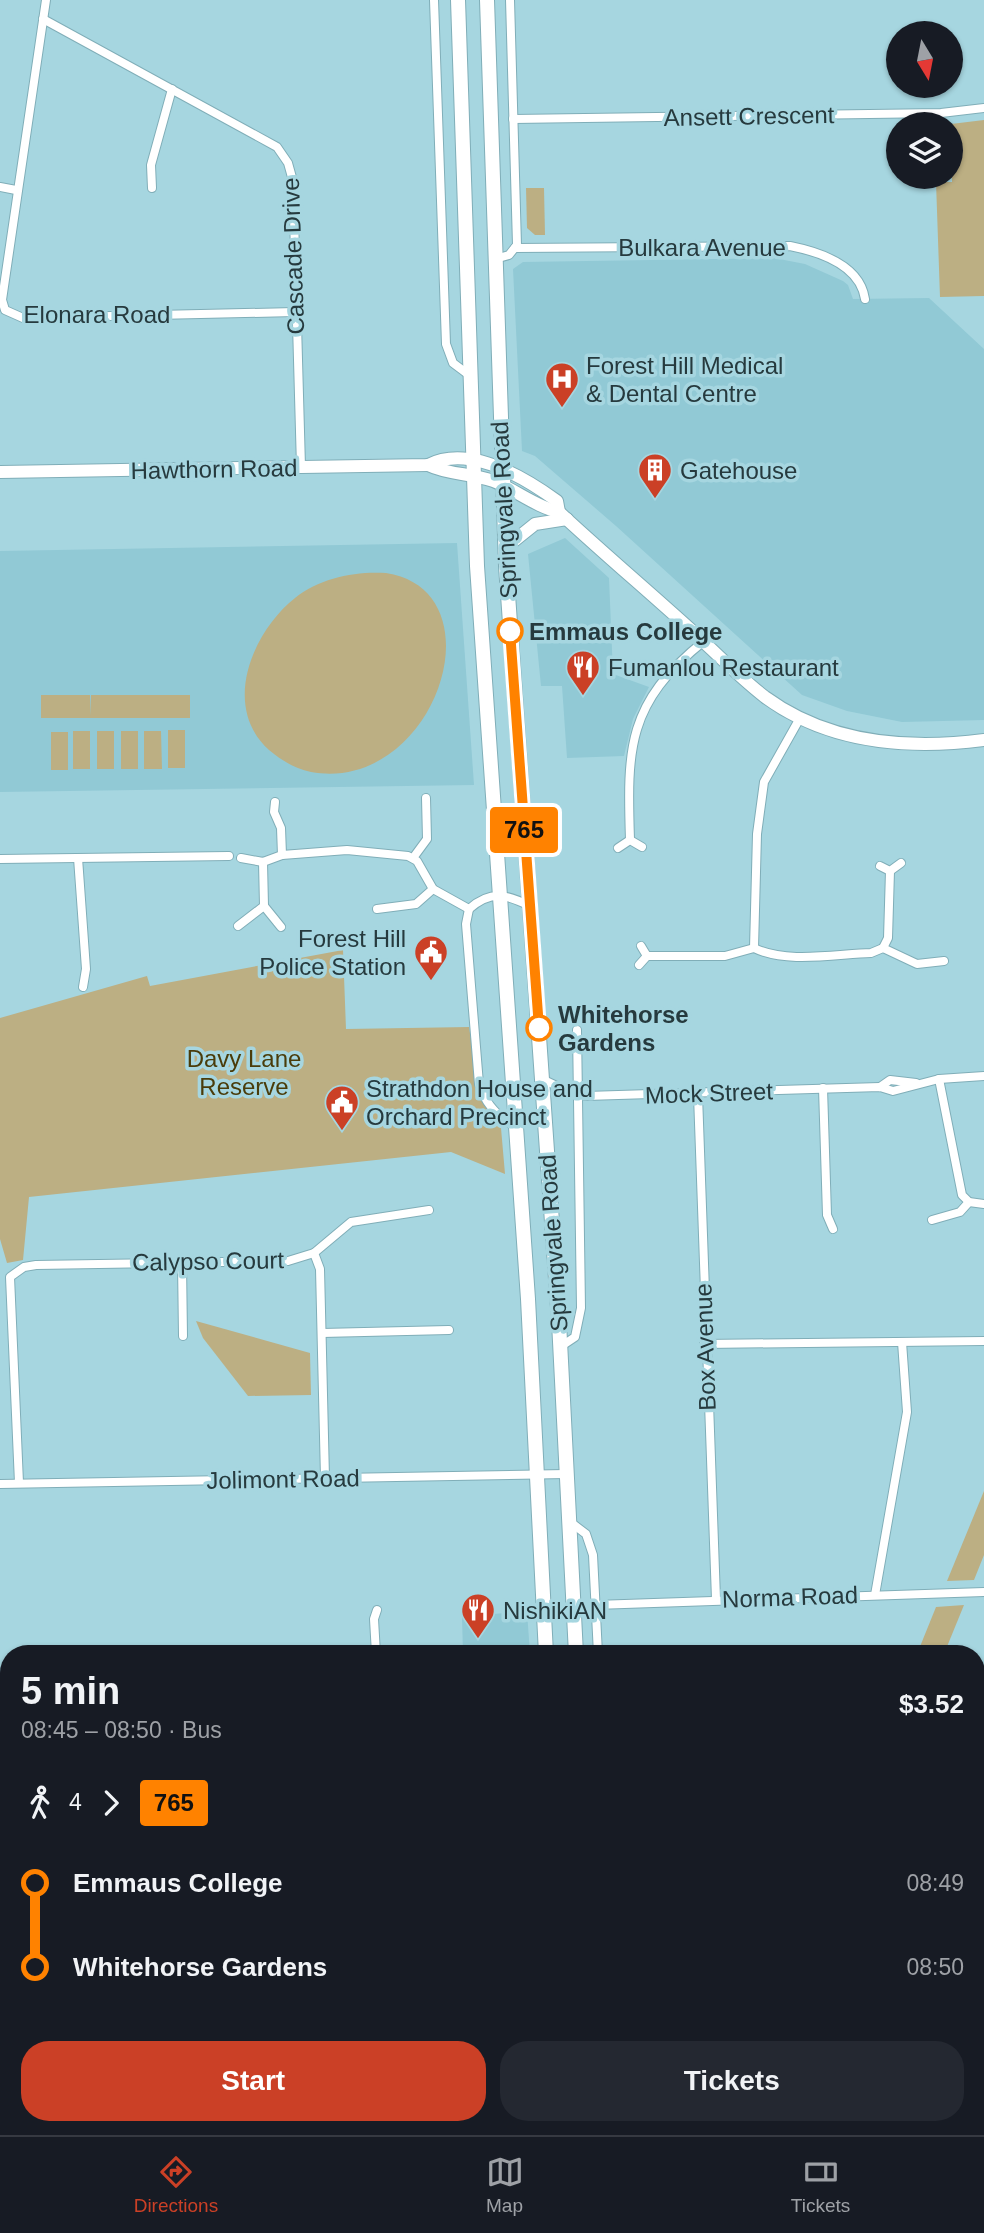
<!DOCTYPE html>
<meta charset="utf-8">
<style>
:root{--surface:#171b24;--page:#242831;--text:#f1f3f6;--muted:#9ea1a6;--line:#363941;--accent:#cb4026}
body{margin:0;font-family:Helvetica,sans-serif;background:var(--page);color:var(--text);height:100vh;display:flex;flex-direction:column;font-size:26px;white-space:nowrap}
*{box-sizing:border-box;margin:0}
p{font-size:23px;color:var(--muted)}
.icon{flex:none;width:38px;height:38px;fill:none;stroke:currentColor;stroke-width:2;stroke-linecap:round;stroke-linejoin:round}
.map{position:relative;flex:1;overflow:hidden}
.side{position:absolute;left:0px;top:1645px;width:985px;height:490px;display:flex;flex-direction:column;background:var(--surface);border-radius:28px 28px 0 0;box-shadow:0 2px 5px #0004}
.side>*{flex:none}
.badge{padding:0 14px;border-radius:5px;font-size:24px;line-height:46px}
.needle{width:46px;rotate:170deg}
.buttons{position:absolute;left:886px;top:21px;display:grid;gap:14px}
.buttons a{display:grid;place-items:center;width:77px;height:77px;border-radius:50%;background:var(--surface);box-shadow:0 2px 5px #0004;font-size:35px}
.map>.badge{position:absolute;translate:-50% -50%;box-shadow:0 0 0 4px #fff}
.legs{display:flex;align-items:center;gap:10px;height:77px;padding:0 21px;font-size:23px}
.legs p{margin-inline-start:auto}
.headline{display:flex;align-items:center;justify-content:space-between;height:119px;padding:0 21px}
h1{font-size:38px;font-weight:800;line-height:52px}
.button{display:flex;gap:14px;margin-top:auto;padding:14px 21px}
.button a{flex:1;height:80px;border-radius:28px;background:var(--accent);color:#fff;font-size:28px;font-weight:800;line-height:80px;text-align:center}
.button a+a{background:var(--page);color:var(--text)}
ul{padding:0 21px;list-style:none}
li{display:flex;align-items:center;gap:24px;height:84px;font-size:26px}
li i{display:grid;place-items:center;width:10px;height:100%;margin:0 9px;background:currentColor}
li i::after{content:'';width:18px;height:18px;margin:-9px;border:5px solid;border-radius:50%;background:var(--surface)}
li p{margin-inline-start:auto}
li:first-child i{background:linear-gradient(#0000 50%,currentColor 0)}
li:last-child i{background:linear-gradient(currentColor 50%,#0000 0)}
.tabs{display:flex;justify-content:space-around;align-items:center;height:98px;border-top:2px solid var(--line);background:var(--surface);font-size:19px;color:var(--muted)}
.tabs a{display:grid;justify-items:center;gap:4px}
.tabs .selected{color:var(--accent)}
.map>svg:first-child{display:block}
.built{fill:#91c9d5}
.green{fill:#bcaf83}
.lines{fill:none;stroke-linecap:round;stroke-linejoin:round}
.minor-casing{stroke:#80aeb8;stroke-width:10}
.secondary-casing{stroke:#80aeb8;stroke-width:14}
.trunk-casing{stroke:#80aeb8;stroke-width:16}
.minor{stroke:#fff;stroke-width:8}
.secondary{stroke:#fff;stroke-width:12}
.trunk{stroke:#fff;stroke-width:14}
.line-1-casing{stroke:#fff;stroke-width:16}
.line-1{stroke:#ff8200;stroke-width:10}
.stop-1-dot{fill:#fff;stroke:#ff8200;stroke-width:3.5}
.labels{text-anchor:middle;dominant-baseline:central;stroke-width:7;stroke-linejoin:round;paint-order:stroke}
.street-label{font-size:24px;fill:#263a3e;stroke:#a6d6e0}
.poi-label{font-size:24px;fill:#263a3e;stroke:#a6d6e0;text-anchor:start}
.stop-label{font-size:24px;font-weight:bold;fill:#263a3e;stroke:#a6d6e0;text-anchor:start}
.park-label{font-size:24px;fill:#4a3c0a;stroke:#a6d6e0}
</style>
<div class="map">
<svg width="984" height="2135" viewBox="0 0 984 2135">
<rect width="100%" height="100%" fill="#a6d6e0"/>
<g class="built">
<path d="M774 258 805 264 843 281 848 285 853 299 929 298 984 349V720L902 722 847 711 802 695 616 526 535 456 522 451 513 269 523 262Z"/>
<path d="M565 538 609 578 613 674 649 687 633 719 624 756 567 758 562 686H541L528 554Z"/>
<path d="M457 543 474 785 0 792V551Z"/>
<path d="M527 1611 530 1654H463L462 1617Z"/>
</g>
<g class="green">
<path d="M984 120V296L940 297 936 182H952L951 124Z"/>
<path d="M526 188H544L545 235H535L527 228Z"/>
<path d="M386 573C502 591 435 794 311 772 295 769 281 760 269 750 221 707 252 632 295 598 320 578 355 571 386 573Z"/>
<path d="M41 695H90V716L91 695H190V718H41Z"/>
<rect x="168" y="730" width="17" height="38"/>
<rect x="73" y="731" width="17" height="38"/>
<rect x="97" y="731" width="17" height="38"/>
<rect x="121" y="731" width="17" height="38"/>
<path d="M144 731H161L162 769H144Z"/>
<rect x="51" y="732" width="17" height="38"/>
<path d="M343 950 346 1029 469 1027 481 1100 501 1128 505 1174 451 1152 29 1197 23 1260 7 1263 0 1239V1018L147 976 150 986Z"/>
<path d="M196 1321 310 1353 311 1395 248 1396 203 1338Z"/>
<path d="M984 1491V1555L974 1580 947 1581Z"/>
<path d="M964 1605 944 1654H917L936 1607Z"/>
</g>
<g class="lines">
<g class="minor-casing">
<g id="minor">
<path d="M46 0 2 300 5 310 23 318 295 312"/>
<path d="M434 0 446 344 453 363 469 375"/>
<path d="M43 19 277 147 288 163 293 181 301 467"/>
<path d="M513 119 941 113 984 108"/>
<path d="M0 187 16 190"/>
<path d="M152 188 151 165 172 89"/>
<path d="M515 248 790 246C820 252 860 265 865 299"/>
<path d="M495 259 509 255 517 245 510 0"/>
<path d="M275 802 274 812 281 828 282 855"/>
<path d="M630 840C627 748 627 703 704 641"/>
<path d="M618 848 630 840 642 847"/>
<path d="M78 858 86 969 83 987"/>
<path d="M241 858 263 862 282 855 347 850 408 856 417 861 433 889 469 909"/>
<path d="M413 858 427 839 426 798"/>
<path d="M0 859 229 856"/>
<path d="M880 866 890 871 901 863"/>
<path d="M264 906 281 927"/>
<path d="M377 909 416 904 433 889"/>
<path d="M469 909 466 924 479 1084C485 1103 499 1118 516 1127"/>
<path d="M469 909C491 890 506 894 530 906"/>
<path d="M238 926 264 906 263 862"/>
<path d="M754 948 757 834 764 782 800 718"/>
<path d="M883 948 888 938 890 871"/>
<path d="M647 956H725L754 948C786 964 836 954 871 953L883 948 917 964 944 961"/>
<path d="M639 965 647 956 641 946"/>
<path d="M542 1079 578 1096H586L880 1087 893 1091 939 1079 984 1076"/>
<path d="M939 1079 962 1195 969 1202 984 1204"/>
<path d="M880 1087 890 1080 916 1083"/>
<path d="M823 1088 827 1215 833 1229"/>
<path d="M698 1095 716 1599"/>
<path d="M932 1220 960 1212 969 1202"/>
<path d="M314 1253 320 1269 325 1478"/>
<path d="M182 1263 183 1336"/>
<path d="M322 1333 449 1330"/>
<path d="M704 1344 984 1341"/>
<path d="M560 1347 575 1337 581 1308 577 1030"/>
<path d="M19 1483 10 1277 24 1267 36 1265 288 1261 314 1253 351 1222 429 1210"/>
<path d="M0 1484 566 1474"/>
<path d="M569 1521 586 1534 593 1555 598 1654"/>
<path d="M875 1595 907 1412 902 1342"/>
<path d="M595 1605 984 1592"/>
<path d="M376 1654 374 1619 377 1610"/>
<path d="M984 1748 977 1761 984 1940"/>
<path d="M0 1810H9"/>
<path d="M0 1994H9"/>
<path d="M976 2018H984"/>
<path d="M621 2126V2135"/>
<path d="M392 2135 404 2129"/>
</g>
</g>
<g class="secondary-casing">
<g id="secondary">
<path d="M428 465C448 475 472 473 493 481 516 490 536 507 559 512 602 552 647 590 690 629 715 652 739 677 765 697 829 744 907 750 984 740"/>
<path d="M0 472 428 465C470 444 524 477 557 501L559 512"/>
<path d="M505 548 535 524 567 519"/>
</g>
</g>
<g class="trunk-casing">
<g id="trunk">
<path d="M458 0 477 566 528 1299 546 1654"/>
<path d="M487 0 506 566 559 1322 576 1654"/>
<path d="M568 2126V2135"/>
<path d="M597 2126 598 2135"/>
</g>
</g>
<use href="#minor" class="minor"/>
<use href="#secondary" class="secondary"/>
<use href="#trunk" class="trunk"/>
</g>
<g class="lines">
<g class="line-1-casing">
<path id="line-1" d="M510 631 539 1028"/>
</g>
<use href="#line-1" class="line-1"/>
</g>
<defs>
<g id="hospital-pin" transform="scale(1.75)"><path d="M0 17L-7.5 6A9.5 9.5 0 1 1 7.5 6Z" fill="#cb4026" stroke="#a6d6e0"/><path d="M-5-5h3v3.5h4V-5h3V5h-3V1.5h-4V5h-3Z" fill="#fff"/></g>
<g id="building-pin" transform="scale(1.75)"><path d="M0 17L-7.5 6A9.5 9.5 0 1 1 7.5 6Z" fill="#cb4026" stroke="#a6d6e0"/><path d="M-4-6H4V6H1V3H-1V6H-4ZM-2.5-4.3h1.7v1.8h-1.7ZM.8-4.3h1.7v1.8H.8ZM-2.5-1h1.7V.8h-1.7ZM.8-1h1.7V.8H.8Z" fill="#fff"/></g>
<g id="restaurant-pin" transform="scale(1.75)"><path d="M0 17L-7.5 6A9.5 9.5 0 1 1 7.5 6Z" fill="#cb4026" stroke="#a6d6e0"/><path d="M-5-6h1v4h1v-4h1v4h1v-4h1v5L-1.5 .5V6h-2V.5L-5-1ZM5-6V6H3V1.5H1.5Q1.5-4 5-6Z" fill="#fff"/></g>
<g id="civic-pin" transform="scale(1.75)"><path d="M0 17L-7.5 6A9.5 9.5 0 1 1 7.5 6Z" fill="#cb4026" stroke="#a6d6e0"/><path d="M-.6-6.5H3V-4.5H.6V-3L4-1V1h2V6H-6V1h2V-1L-.6-3ZM-1.2 2.5V6h2.4V2.5Z" fill="#fff"/></g>
</defs>
<g fill-rule="evenodd">
<use href="#hospital-pin" x="562" y="379"/>
<use href="#building-pin" x="655" y="470"/>
<use href="#restaurant-pin" x="583" y="667"/>
<use href="#civic-pin" x="431" y="952"/>
<use href="#civic-pin" x="342" y="1102"/>
<use href="#restaurant-pin" x="478" y="1610"/>
</g>
<g class="stop-1-dot">
<circle cx="510" cy="631" r="12"/>
<circle cx="539" cy="1028" r="12"/>
</g>
<g class="labels">
<g class="street-label">
<text transform="translate(749 116) rotate(-1)">Ansett Crescent</text>
<text x="702" y="247">Bulkara Avenue</text>
<text transform="translate(293 256) rotate(-92)">Cascade Drive</text>
<text x="97" y="314">Elonara Road</text>
<text transform="translate(214 469) rotate(-1)">Hawthorn Road</text>
<text transform="translate(504 510) rotate(-93)">Springvale Road</text>
<text transform="translate(709 1093) rotate(-2)">Mock Street</text>
<text transform="translate(553 1243) rotate(-94)">Springvale Road</text>
<text transform="translate(208 1261) rotate(-1)">Calypso Court</text>
<text transform="translate(705 1347) rotate(-92)">Box Avenue</text>
<text transform="translate(283 1479) rotate(-1)">Jolimont Road</text>
<text transform="translate(790 1597) rotate(-2)">Norma Road</text>
</g>
<g class="poi-label">
<text x="586" y="365">Forest Hill Medical<tspan x="586" dy="28">&amp; Dental Centre</tspan></text>
<text x="680" y="470">Gatehouse</text>
<text x="608" y="667">Fumanlou Restaurant</text>
<text x="406" y="938" text-anchor="end">Forest Hill<tspan x="406" dy="28">Police Station</tspan></text>
<text x="366" y="1088">Strathdon House and<tspan x="366" dy="28">Orchard Precinct</tspan></text>
<text x="503" y="1610">NishikiAN</text>
</g>
<g class="stop-label">
<text x="529" y="631">Emmaus College</text>
<text x="558" y="1014">Whitehorse<tspan x="558" dy="28">Gardens</tspan></text>
</g>
<g class="park-label">
<text x="244" y="1058">Davy Lane<tspan x="244" dy="28">Reserve</tspan></text>
</g>
</g>
</svg>
<div class="buttons">
<a><svg class="needle" viewBox="-14 -14 28 28"><path d="M0-13l5 13h-10z" fill="#e53935"/><path d="M0 13l5-13h-10z" fill="#9ea1a6"/></svg></a>
<a><svg class="icon" aria-label="layers" viewBox="0 0 24 24"><path d="M12 4l9 5-9 5-9-5zM3 14l9 5 9-5"/></svg></a>
</div>
<b class="badge" style="left:524px;top:830px;background:#ff8200;color:#111">765</b>
<section class="side">
<div class="headline"><div><h1>5 min</h1><p>08:45 – 08:50 · Bus</p></div><b>$3.52</b></div>
<div class="legs"><svg class="icon" aria-label="walk" viewBox="0 0 24 24"><circle cx="13" cy="4" r="2"/><path d="M13 8l-2 6 4 7M11 14l-3 7M7 12l3-4h3l4 4"/></svg>4<svg class="icon" aria-label="forward" viewBox="0 0 24 24"><path d="M9 5l7 7-7 7"/></svg><b class="badge" style="background:#ff8200;color:#111">765</b></div>
<ul>
<li><i style="color:#ff8200"></i><b>Emmaus College</b><p>08:49</p></li>
<li><i style="color:#ff8200"></i><b>Whitehorse Gardens</b><p>08:50</p></li>
</ul>
<div class="button"><a>Start</a><a>Tickets</a></div>
</section>
</div>
<nav class="tabs">
<a class="selected"><svg class="icon" aria-label="directions" viewBox="0 0 24 24"><path d="M12 3l9 9-9 9-9-9zM9 14v-3h6M13 9l2 2-2 2"/></svg>Directions</a>
<a><svg class="icon" aria-label="map" viewBox="0 0 24 24"><path d="M3 6l6-2 6 2 6-2v14l-6 2-6-2-6 2zM9 4v14M15 6v14"/></svg>Map</a>
<a><svg class="icon" aria-label="tickets" viewBox="0 0 24 24"><path d="M3 7h18v10H3zM15 7v10"/></svg>Tickets</a>
</nav>
